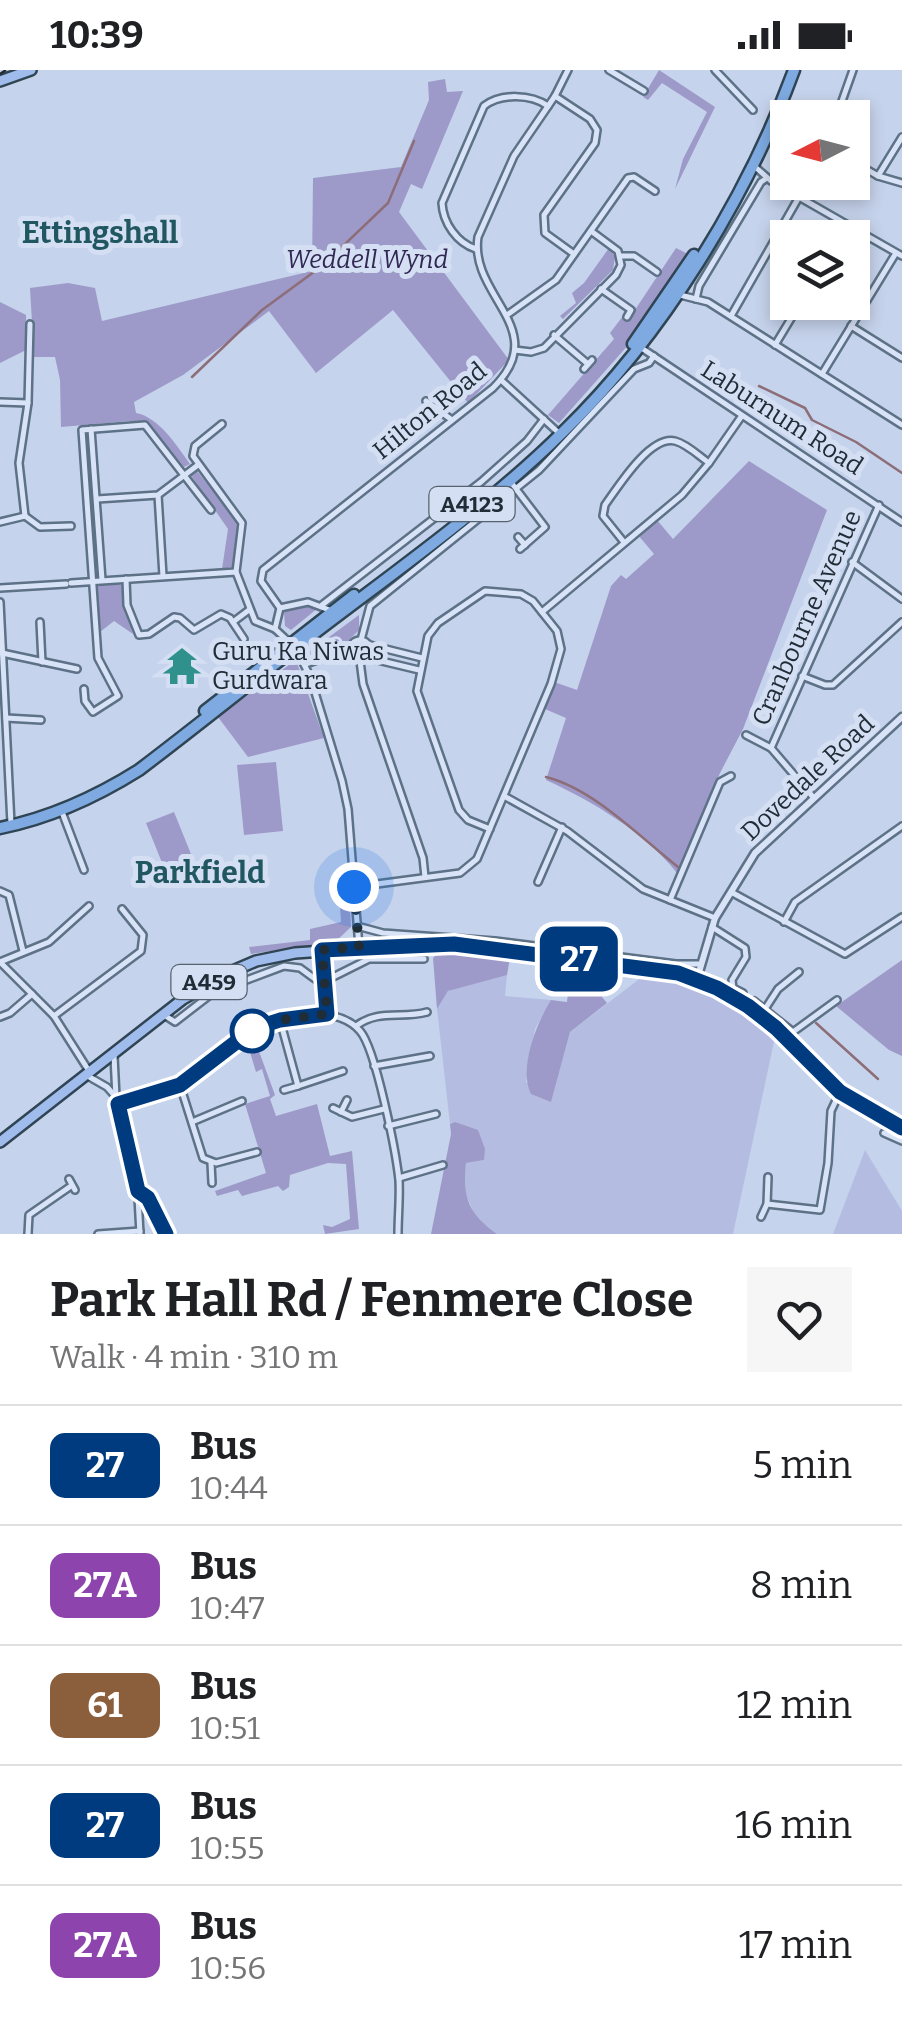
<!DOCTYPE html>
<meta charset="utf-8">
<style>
:root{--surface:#fff;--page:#f6f6f6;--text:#202124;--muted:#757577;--line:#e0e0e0}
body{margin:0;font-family:Bitter,serif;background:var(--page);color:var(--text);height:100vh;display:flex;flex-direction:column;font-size:38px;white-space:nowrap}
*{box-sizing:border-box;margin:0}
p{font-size:32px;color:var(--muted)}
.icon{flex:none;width:55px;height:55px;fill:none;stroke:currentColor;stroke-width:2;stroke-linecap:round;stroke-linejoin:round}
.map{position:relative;height:1164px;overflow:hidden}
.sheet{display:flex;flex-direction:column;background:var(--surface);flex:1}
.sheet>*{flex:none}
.badge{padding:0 20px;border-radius:15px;font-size:35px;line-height:65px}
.needle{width:65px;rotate:264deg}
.controls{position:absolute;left:770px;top:30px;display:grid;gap:20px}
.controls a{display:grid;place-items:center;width:100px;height:100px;border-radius:0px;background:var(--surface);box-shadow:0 5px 15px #0003;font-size:50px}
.you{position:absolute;width:50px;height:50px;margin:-25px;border:8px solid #fff;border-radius:50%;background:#1a73e8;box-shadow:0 0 0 15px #1a73e833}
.map>.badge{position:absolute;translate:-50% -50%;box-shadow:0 0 0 5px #fff}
.round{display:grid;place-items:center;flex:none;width:105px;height:105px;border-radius:0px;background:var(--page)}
.headline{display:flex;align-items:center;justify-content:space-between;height:170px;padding:0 50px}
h1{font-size:48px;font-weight:700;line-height:75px}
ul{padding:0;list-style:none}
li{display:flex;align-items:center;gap:30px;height:120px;padding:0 50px;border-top:2px solid var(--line)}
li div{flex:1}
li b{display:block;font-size:38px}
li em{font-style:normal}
li .badge{min-width:110px;font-weight:700;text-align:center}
.status{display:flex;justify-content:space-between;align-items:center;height:70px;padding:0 50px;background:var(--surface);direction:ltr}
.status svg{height:28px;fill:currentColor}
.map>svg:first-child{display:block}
.farmland{fill:#b4bde1}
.green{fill:#9d9ac9}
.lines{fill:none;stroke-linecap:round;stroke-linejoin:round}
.stream{stroke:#8d6e78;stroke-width:2.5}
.minor-casing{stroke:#5d7286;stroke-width:10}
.tertiary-casing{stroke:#5d7286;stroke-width:11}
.primary-casing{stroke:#304554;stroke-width:14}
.trunk-casing{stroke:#304554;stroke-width:15}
.minor{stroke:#d9e3f7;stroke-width:5}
.tertiary{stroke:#d9e3f7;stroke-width:6}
.primary{stroke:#a0bcec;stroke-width:9}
.trunk{stroke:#7eaae1;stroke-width:10}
.rail{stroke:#202d37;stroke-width:2.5;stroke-dasharray:18 18;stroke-linecap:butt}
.line-casing{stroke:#fff;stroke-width:22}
.line{stroke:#003b80;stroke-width:15}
.walk{stroke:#202d37;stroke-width:10;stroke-dasharray:0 18}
.stop-dot{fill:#fff;stroke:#003b80;stroke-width:5}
.labels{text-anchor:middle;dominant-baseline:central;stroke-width:10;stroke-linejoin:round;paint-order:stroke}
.shield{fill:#d5dff4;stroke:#566270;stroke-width:2.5}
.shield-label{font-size:22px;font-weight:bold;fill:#202d37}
.park-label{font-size:25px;font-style:italic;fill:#302752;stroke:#d5dff4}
.street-label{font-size:25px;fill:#202d37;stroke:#d5dff4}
.poi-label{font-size:25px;fill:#202d37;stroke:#d5dff4;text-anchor:start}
.quarter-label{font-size:30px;font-weight:bold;fill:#215761;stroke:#d5dff4}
</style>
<div class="status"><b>10:39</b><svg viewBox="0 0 49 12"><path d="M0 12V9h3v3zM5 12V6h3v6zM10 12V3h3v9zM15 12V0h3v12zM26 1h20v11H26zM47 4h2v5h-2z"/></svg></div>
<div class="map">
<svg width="902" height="1164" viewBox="0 0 902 1164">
<rect width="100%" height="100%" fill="#c6d3ec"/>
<g class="farmland">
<path d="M501 904 507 905 505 926 551 930 535 959 526 1012 551 1031 570 962 638 910 641 905 689 915 752 950 775 967 733 1164H497L477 1149 463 1119 466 1093 484 1090 455 1052 450 1054 437 939 448 921Z"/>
<path d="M865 1080 902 1141V1164H833Z"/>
</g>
<g class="green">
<path d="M659 0 715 37 675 119 683 89 707 42 662 13 648 30 643 27Z"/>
<path d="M445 9 447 22 463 21 422 119 411 114 399 142 509 290 468 333 393 240 316 303 269 241 183 305 134 332 136 343C159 347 177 376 190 394L184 397 147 353 130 351 61 357 60 310 55 287H34L30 218 68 213 95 218 102 251 312 201 313 108 401 97 429 30 428 12Z"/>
<path d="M609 178 615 187 613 200 563 249 560 246 576 233 572 223 584 213Z"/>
<path d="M676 178 690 185 630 273 559 353 548 345 614 269 610 263 623 246 629 249Z"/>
<path d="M0 232 26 245V280L0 293Z"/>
<path d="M749 391 827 440 743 659 720 703 677 803C646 763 592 731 546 710L566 648 545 639 554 612 577 620 611 516 621 505 626 509 654 484 638 465 657 450 673 469Z"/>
<path d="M197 401 238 452 232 497 222 499 228 459 190 404Z"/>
<path d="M115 513 124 516V537L133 564 114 551 100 562 96 518 98 514Z"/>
<path d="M310 535 318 538 291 560 285 556 284 542Z"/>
<path d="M359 545V560L347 572 310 587 306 584Z"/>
<path d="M293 592 297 593 324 668 248 687 218 647Z"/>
<path d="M276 692 283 761 244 765 237 695Z"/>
<path d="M174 742 195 794 167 805 146 753Z"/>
<path d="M349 819 351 857 335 872 251 884 249 877 310 870V859L341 852 339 821Z"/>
<path d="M440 881 510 887 507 905 448 921 437 939 433 888Z"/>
<path d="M902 890V986L889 980 836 936Z"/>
<path d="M571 898 607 901 602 927 607 933 570 962 551 1032 531 1024C518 999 537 952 551 930L567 932Z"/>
<path d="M253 965 275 1025 270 1029 276 1046 317 1034 330 1086 352 1081 359 1159 325 1164 323 1155 332 1157 350 1149 346 1094 328 1093 290 1105 289 1117 283 1121 278 1116 242 1126 238 1120 217 1126 215 1121 266 1103 245 1034 270 1026 262 999 256 1002 246 969Z"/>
<path d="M455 1052 478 1060 485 1079 484 1090 466 1093C462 1128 469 1144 497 1164H431L451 1064 450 1054Z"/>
</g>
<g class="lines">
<g class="stream">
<path d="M192 307 262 240 322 196 388 133 414 71"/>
<path d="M759 316 805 338 812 350 856 372 902 403"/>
<path d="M546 707C594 719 641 768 678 797"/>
<path d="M816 953 878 1009"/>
</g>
<g class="minor-casing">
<g id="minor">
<path d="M609 0 644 21"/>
<path d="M715 0 753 40"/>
<path d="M555 26 590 49 597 60 595 73 544 145 545 163 574 184"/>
<path d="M836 48 853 0"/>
<path d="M772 54 788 61"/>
<path d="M852 91 878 106 902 113"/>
<path d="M752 94 771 111 902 186"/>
<path d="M878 106 902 67"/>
<path d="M841 168 848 155"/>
<path d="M476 179C457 173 443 153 442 133L484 36C501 23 531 24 548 36"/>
<path d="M620 186H634L657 202"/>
<path d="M601 219 631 240 627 247"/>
<path d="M680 225 708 232 902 355"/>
<path d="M696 229 699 216 761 112 767 108"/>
<path d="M507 245 556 210 628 108 634 107 655 121"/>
<path d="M731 246 799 127"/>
<path d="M851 256 902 288"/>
<path d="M554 265 588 294"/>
<path d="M775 275 801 232"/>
<path d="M640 277 902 452"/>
<path d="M515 280 531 282 544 278 616 205 621 195 618 181 591 161"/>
<path d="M584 299 592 290"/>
<path d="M822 304 896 183"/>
<path d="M501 310 561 365"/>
<path d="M426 331 452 350"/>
<path d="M0 332 28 333"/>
<path d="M222 354 195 376 193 386 242 453 236 502 255 551 275 559"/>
<path d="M91 359 102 510"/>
<path d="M510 411 545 457 520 479"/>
<path d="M158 425 163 506"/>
<path d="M97 429 158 425 198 395"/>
<path d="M25 446 19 393 28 333 30 254"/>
<path d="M25 446 40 457 71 456"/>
<path d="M0 452 25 446"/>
<path d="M518 467 525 475"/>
<path d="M623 471 603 446 605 435C618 417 650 365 675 371 687 374 699 386 709 393"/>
<path d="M852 492 902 529"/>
<path d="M126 509 127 535 139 565 149 564 174 547 180 548 194 560 221 544 230 548 244 569"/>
<path d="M71 513 236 502"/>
<path d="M0 518 66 514"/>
<path d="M0 532 11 754"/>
<path d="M322 535 481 412 527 371 544 349"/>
<path d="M280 538 308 532 332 541"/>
<path d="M542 542 682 425 709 393 741 347"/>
<path d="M40 552 42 592"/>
<path d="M233 552 249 540"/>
<circle cx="360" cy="580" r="10"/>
<path d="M361 570 370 536 539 400 634 299 649 293 654 286"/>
<path d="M290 573 275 559 280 538 261 511 263 500 493 318C553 259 469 227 478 167L514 86 555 26 568 0"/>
<path d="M370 575 422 588"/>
<path d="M296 579 310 606 342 711 348 739 359 877"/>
<path d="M2 583 77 599"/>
<path d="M369 588 419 600"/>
<path d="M360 591 363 614 423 788 425 807"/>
<path d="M306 594 350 578"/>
<path d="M802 606 825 615H833L902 552"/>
<path d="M84 619 85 631 93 642 118 626 98 588 82 360 145 355 211 440"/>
<path d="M6 648 41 650"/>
<path d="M746 665 771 678 813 727"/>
<path d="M771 678 879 435"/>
<path d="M504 726 567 761 643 819 715 848"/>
<path d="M62 742 84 800"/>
<path d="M538 812 562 757"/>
<path d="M354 817 460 803 477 789 551 614 561 579 557 561 533 531 521 524 485 521 438 553 428 566 417 621 459 740 468 750 490 759"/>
<path d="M0 821 9 825 23 881"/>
<path d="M731 822 845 884 902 847"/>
<path d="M670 830 720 712 731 706"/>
<path d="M784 852 795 832 902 756"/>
<path d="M357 856 383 863 495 871 676 894H700"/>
<path d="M712 857 745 878 746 887 732 910 733 918 743 923"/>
<path d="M322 883 327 944"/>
<path d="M0 892 54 946 89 1001"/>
<path d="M0 892 49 872 89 836"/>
<path d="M220 920 284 896 300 898 315 909 333 907 369 889H424"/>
<path d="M748 937 754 931 793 962 837 930"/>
<path d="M765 939 778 919 799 902"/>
<path d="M164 945 175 952 210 925V915"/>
<path d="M54 946 141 881 143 865 122 839"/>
<path d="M0 947 10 943 32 924"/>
<path d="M280 950 298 1016 343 1001"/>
<path d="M356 956C378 939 402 949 427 942"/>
<path d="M114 986 116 1027 137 1109 140 1164"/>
<path d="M374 996 430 986"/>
<path d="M86 1005 107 1017 115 1026"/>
<path d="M180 1015 203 1088 216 1093 257 1082"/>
<path d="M284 1020 298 1016"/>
<path d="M118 1035C138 1030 159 1026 177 1017 204 1002 225 976 252 961 280 945 336 933 360 961 376 979 396 1083 399 1110 400 1128 398 1146 398 1164"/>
<path d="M333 1038 352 1047 384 1039"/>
<path d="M341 1042 347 1030"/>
<path d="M192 1052 242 1031"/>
<path d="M388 1056 436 1044"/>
<path d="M884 1063 902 1071"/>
<path d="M211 1093 212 1113"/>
<path d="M399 1108 443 1095"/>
<path d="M69 1109 75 1120"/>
<path d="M138 1121 148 1128 166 1164"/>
<path d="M767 1134 820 1140 828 1093 831 1041 840 1022"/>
<path d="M761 1147 767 1134 768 1107"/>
<path d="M28 1164 29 1145 71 1116"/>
<path d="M98 1164 140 1161"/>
</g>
</g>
<g class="tertiary-casing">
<path id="tertiary" d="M697 909 715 848 755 783 902 647"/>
</g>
<g class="primary-casing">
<g id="primary">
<path d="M0 11 31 0"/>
<path d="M0 1072 183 929 228 903 256 891 295 883 425 874 484 877 636 895 697 909 760 945 840 1022 902 1058"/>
</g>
</g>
<g class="trunk-casing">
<g id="trunk">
<path d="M633 274 694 185"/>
<path d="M205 641 354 525"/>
<path d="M0 758C50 748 96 727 139 700 197 656 254 610 312 565 397 500 487 437 564 361 662 266 747 128 794 0"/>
</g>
</g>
<use href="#minor" class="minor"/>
<use href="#tertiary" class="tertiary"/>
<use href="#primary" class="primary"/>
<use href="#trunk" class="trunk"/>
<path class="rail" d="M0 4 6 0"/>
</g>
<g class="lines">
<g class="line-casing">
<path id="line" d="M166 1164 148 1128 138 1121 118 1034 180 1015 248 963 262 956 280 950 327 944 322 880 454 874 678 903 717 918 748 936 776 958 840 1022 902 1058"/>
</g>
<use href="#line" class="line"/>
<path class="walk" d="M252 961 280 950 327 944 322 880 359 877 354 817"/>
</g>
<defs>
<g id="temple-bare" transform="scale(3)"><path d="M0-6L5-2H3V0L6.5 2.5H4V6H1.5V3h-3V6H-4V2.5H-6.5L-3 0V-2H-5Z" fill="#30918c" stroke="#d5dff4" stroke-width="2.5" paint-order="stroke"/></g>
</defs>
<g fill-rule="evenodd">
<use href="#temple-bare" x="182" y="596"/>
</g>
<circle class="stop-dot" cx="252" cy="961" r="20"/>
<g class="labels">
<g class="shield">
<rect x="429.5" y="417" width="85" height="34" rx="8"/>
<rect x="171.5" y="895" width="75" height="34" rx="8"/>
</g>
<g class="shield-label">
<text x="472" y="434">A4123</text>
<text x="209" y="912">A459</text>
</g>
<g class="park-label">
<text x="367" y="190">Weddell Wynd</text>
</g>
<g class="street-label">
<text transform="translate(430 341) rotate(-39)">Hilton Road</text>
<text transform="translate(782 348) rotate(33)">Laburnum Road</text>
<text transform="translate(807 548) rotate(-66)">Cranbourne Avenue</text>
<text transform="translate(808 708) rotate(-43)">Dovedale Road</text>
</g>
<g class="poi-label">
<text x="212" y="582">Guru Ka Niwas<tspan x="212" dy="29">Gurdwara</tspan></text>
</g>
<g class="quarter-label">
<text x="100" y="163">Ettingshall</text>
<text x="200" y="803">Parkfield</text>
</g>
</g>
</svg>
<div class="controls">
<a><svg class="needle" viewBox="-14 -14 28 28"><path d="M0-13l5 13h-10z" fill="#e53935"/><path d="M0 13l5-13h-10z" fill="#757577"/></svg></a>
<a><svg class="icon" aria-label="layers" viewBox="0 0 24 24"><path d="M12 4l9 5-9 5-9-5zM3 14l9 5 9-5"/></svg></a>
</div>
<div class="you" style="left:354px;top:817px"></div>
<b class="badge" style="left:579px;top:889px;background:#003b80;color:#fff">27</b>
</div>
<section class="sheet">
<div class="headline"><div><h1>Park Hall Rd / Fenmere Close</h1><p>Walk · 4 min · 310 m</p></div><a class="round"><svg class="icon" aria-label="heart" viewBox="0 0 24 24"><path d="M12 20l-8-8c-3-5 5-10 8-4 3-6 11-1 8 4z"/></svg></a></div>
<ul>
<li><span class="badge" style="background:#003b80;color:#fff">27</span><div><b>Bus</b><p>10:44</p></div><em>5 min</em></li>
<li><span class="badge" style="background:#8e44ad;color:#fff">27A</span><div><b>Bus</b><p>10:47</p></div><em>8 min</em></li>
<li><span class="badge" style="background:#8b5e3c;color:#fff">61</span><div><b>Bus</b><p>10:51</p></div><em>12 min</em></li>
<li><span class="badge" style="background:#003b80;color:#fff">27</span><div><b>Bus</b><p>10:55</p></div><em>16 min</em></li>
<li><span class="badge" style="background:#8e44ad;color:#fff">27A</span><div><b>Bus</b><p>10:56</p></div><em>17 min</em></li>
</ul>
</section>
